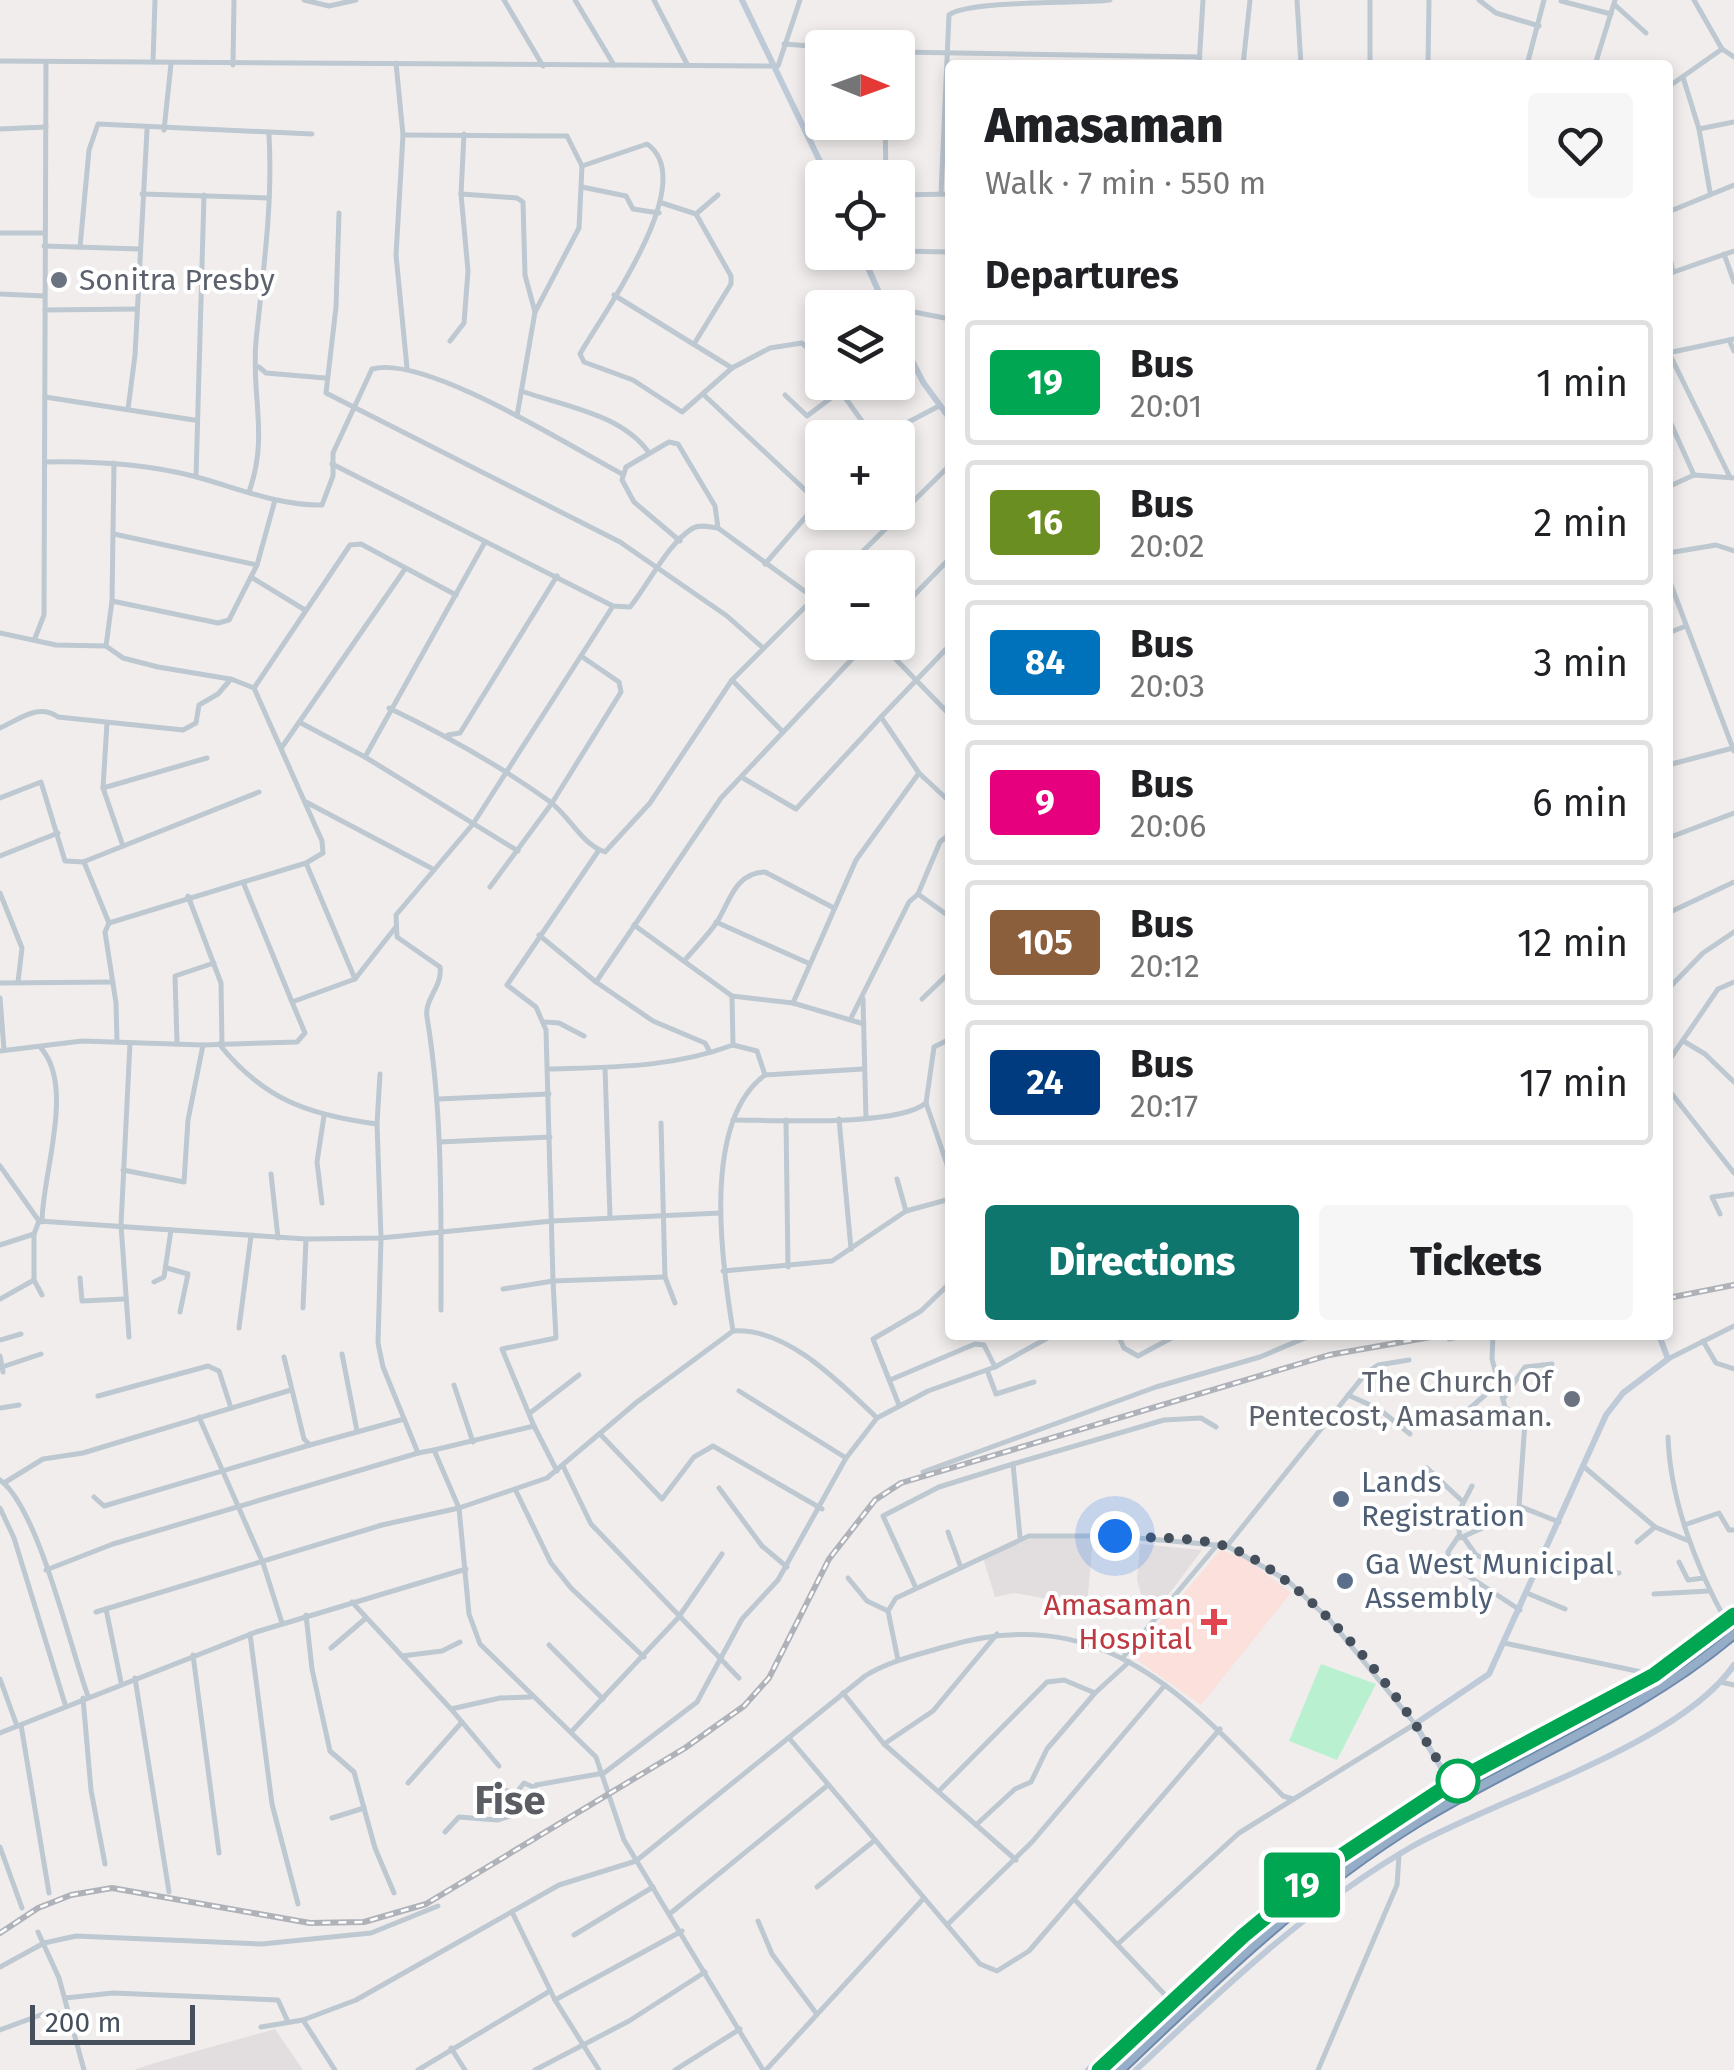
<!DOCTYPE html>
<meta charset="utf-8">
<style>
:root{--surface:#fff;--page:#f6f6f6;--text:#202124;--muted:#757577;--line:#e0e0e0;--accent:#0f766e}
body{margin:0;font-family:"Fira Sans",sans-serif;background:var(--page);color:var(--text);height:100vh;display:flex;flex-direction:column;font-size:38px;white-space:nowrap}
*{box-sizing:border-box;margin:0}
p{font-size:32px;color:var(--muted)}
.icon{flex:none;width:55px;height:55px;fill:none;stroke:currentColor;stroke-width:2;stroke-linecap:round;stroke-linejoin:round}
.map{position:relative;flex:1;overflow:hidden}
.panel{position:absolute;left:945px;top:60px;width:728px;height:1280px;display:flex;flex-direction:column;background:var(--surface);border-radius:10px;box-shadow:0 5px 15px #0003}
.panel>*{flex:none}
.badge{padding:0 20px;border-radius:8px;font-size:35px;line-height:65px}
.needle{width:65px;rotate:91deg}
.tools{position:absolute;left:805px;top:30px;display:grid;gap:20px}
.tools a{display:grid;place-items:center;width:110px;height:110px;border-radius:10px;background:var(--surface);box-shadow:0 5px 15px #0003;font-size:50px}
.scale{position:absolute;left:30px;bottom:25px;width:165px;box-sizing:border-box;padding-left:10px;border:5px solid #45505c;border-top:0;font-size:28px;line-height:35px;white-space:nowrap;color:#45505c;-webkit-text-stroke:8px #fff;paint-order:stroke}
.you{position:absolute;width:50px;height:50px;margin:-25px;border:8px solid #fff;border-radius:50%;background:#1a73e8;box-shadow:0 0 0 15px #1a73e833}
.map>.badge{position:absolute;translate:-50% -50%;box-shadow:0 0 0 5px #fff}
h2{padding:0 40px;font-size:38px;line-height:90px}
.round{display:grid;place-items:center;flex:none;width:105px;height:105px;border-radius:10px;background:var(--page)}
.summary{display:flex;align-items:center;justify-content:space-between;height:170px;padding:0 40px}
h1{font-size:48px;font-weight:800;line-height:75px}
.cta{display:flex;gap:20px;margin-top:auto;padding:20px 40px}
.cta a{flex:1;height:115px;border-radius:10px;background:var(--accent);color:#fff;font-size:40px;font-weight:800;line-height:115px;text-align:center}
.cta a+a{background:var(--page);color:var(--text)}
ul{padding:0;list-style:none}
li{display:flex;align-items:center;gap:30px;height:125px;margin:0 20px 15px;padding:0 20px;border:5px solid var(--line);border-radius:10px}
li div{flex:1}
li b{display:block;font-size:38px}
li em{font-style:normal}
li .badge{min-width:110px;font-weight:700;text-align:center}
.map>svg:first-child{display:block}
.education{fill:#e2dedf}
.medical{fill:#fce0dc}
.grass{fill:#b9f1d0}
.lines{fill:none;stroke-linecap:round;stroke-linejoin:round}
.trunk-casing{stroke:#6d89ac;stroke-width:12}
.minor{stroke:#bdc8d1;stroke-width:5}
.tertiary{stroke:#bdc8d1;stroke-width:5}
.secondary{stroke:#bfcad8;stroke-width:6}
.trunk{stroke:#96adc8;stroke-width:8}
.rail-casing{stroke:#afb3b9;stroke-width:6}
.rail{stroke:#fff;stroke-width:2.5;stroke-dasharray:8;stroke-linecap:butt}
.line-casing{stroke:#fff;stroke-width:22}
.line{stroke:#00a651;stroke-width:15}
.walk{stroke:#45505c;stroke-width:10;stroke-dasharray:0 18}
.worship-dot{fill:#6b7280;stroke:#fff;stroke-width:4}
.service-dot{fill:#5c6f8a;stroke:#fff;stroke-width:4}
.health-dot{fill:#e0444e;stroke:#fff;stroke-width:4}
.stop-dot{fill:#fff;stroke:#00a651;stroke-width:5}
.labels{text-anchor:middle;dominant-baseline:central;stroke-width:8;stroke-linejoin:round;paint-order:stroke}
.worship-label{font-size:30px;fill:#5b616d;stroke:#fff;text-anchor:start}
.service-label{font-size:30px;fill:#4e5e75;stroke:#fff;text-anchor:start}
.health-label{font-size:30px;fill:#be3a42;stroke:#fff;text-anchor:end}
.district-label{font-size:40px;font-weight:bold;fill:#5a5e63;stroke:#fff}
</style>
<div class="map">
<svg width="1734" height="2070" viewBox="0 0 1734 2070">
<rect width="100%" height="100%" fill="#f1eded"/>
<g class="education">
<path d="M1040 1535 1093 1539 1087 1606 1014 1593 995 1597 983 1558Z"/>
<path d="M1140 1544 1202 1550 1160 1606 1143 1601 1137 1580Z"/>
<path d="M275 2029 303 2070H134L158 2062Z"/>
</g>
<path class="medical" d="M1220 1550 1244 1557 1291 1593 1201 1705 1136 1659V1651Z"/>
<path class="grass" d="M1321 1664 1376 1684 1337 1760 1289 1741Z"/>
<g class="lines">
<g class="trunk-casing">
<g id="trunk">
<path d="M1099 2070 1243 1936 1335 1860 1451 1784 1654 1675 1734 1615"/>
<path d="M1120 2070C1214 1980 1307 1890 1419 1821 1523 1758 1641 1713 1734 1634"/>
</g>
</g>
<g class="minor">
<path d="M304 0 329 6 356 0"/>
<path d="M504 0 543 66"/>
<path d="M575 0 614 65"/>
<path d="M654 0 687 64"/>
<path d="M1297 0 1301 65"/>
<path d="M1370 0V65"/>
<path d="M1479 0 1496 13 1539 26"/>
<path d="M1694 0 1722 49 1734 57"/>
<path d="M1561 1 1611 14"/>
<path d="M1615 5 1646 33"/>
<path d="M784 44 837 48"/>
<path d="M898 52 1200 57"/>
<path d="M153 62 155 0"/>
<path d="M396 63 403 135 396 255 407 368"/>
<path d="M233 65 234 0"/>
<path d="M1199 65 1203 0"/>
<path d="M1243 65 1250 0"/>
<path d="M1428 65 1429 0"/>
<path d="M1527 65 1544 0"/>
<path d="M1595 65 1615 0"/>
<path d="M1683 77 1699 129 1710 192"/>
<path d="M1668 87 1722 49"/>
<path d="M885 122 886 178"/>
<path d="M0 129 46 127"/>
<path d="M1699 129 1734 122"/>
<path d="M164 130 171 64"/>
<path d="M403 135 567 136 582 166 579 228 535 312 517 416"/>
<path d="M582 166 647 144C701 181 603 313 580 354L584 362 633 380 682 412 732 368 770 348 802 343 822 362"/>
<path d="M582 187 626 196 633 209 659 213"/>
<path d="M142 194 269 198"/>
<path d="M461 194 517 198 523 202 525 275 535 312"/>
<path d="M941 194 949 15C967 0 1078 4 1110 0"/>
<path d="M898 195 950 194"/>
<path d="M662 203 696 214 731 276V284L694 344"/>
<path d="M1668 212 1734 185"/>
<path d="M339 213 336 307 326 393 620 542 727 616 763 648"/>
<path d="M696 214 718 195"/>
<path d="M0 233H44"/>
<path d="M44 246 139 249"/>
<path d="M80 247 89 150 98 124 312 134"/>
<path d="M1668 248 1673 272"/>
<path d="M898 251 950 252"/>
<path d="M1724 254 1734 282"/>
<path d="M864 261 893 252"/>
<path d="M1668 274 1734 251"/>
<path d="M0 294 45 296"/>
<path d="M614 295 732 368"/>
<path d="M898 309 950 319"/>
<path d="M45 310 137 309"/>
<path d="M1729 340 1734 351"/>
<path d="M450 341 464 323 468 271 461 194 464 134"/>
<path d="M1668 353 1734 339"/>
<path d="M1669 353 1730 477"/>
<path d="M259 367 266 373 325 378"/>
<path d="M834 382 874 438"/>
<path d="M524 392C565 406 623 415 649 453"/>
<path d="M704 395 818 502"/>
<path d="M785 395 807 416 839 392"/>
<path d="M45 397 194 420"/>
<path d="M128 409 135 355 147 130"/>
<path d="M1668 417 1694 475"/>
<path d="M878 438 939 406"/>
<path d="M45 462C95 461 145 464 193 476 235 487 278 506 322 505L333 476V453L372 369C425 354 571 447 622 474"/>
<path d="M332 464 613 606 630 607C649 584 667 544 693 528 700 524 710 527 718 528L814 598"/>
<path d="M196 477 204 195"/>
<path d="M1668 487 1694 475 1734 478"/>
<path d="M249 492C269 436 251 396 256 341 263 272 273 204 269 135"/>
<path d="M114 534 257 565"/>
<path d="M680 541 634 502 622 480 626 467 669 442 678 444 715 506 718 528"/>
<path d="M1668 553 1716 545 1734 551"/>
<path d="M765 564 822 498"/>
<path d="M846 568 950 465"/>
<path d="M251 577 305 610"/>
<path d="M1668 577 1734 751"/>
<path d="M112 601 218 623 229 620 257 565 275 500"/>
<path d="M898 612 950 558"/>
<path d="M0 633 56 645 106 646 123 658 158 667 230 679"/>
<path d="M1668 633 1686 626"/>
<path d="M35 638 44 615 46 62"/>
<path d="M879 642 950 715"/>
<path d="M950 645 881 717 919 773 950 802"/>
<path d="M106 646 112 601 114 463"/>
<path d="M732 680 781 730"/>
<path d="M254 688 350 545 361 544 456 595"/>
<path d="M389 708C445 735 499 765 549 801 570 816 581 844 605 852L650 803 732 680 822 590"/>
<path d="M107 723 103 788 123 846"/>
<path d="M301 723 365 757 518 851"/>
<path d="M0 728C20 719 38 703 58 717L183 730 196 723 199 705 218 694 231 679 254 688 322 841 323 853 306 863 109 923"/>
<path d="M448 735 460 733 557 576"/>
<path d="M282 747 405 569"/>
<path d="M365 757 485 542"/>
<path d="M1668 765 1733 748"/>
<path d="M743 778 796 809 881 717"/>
<path d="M103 788 207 758"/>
<path d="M0 798 41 782 65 861 84 862 109 923 105 932 116 1003 117 1042"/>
<path d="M306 802 431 868"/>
<path d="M1668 838 1734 813"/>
<path d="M599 850 507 985 536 1007 546 1030 553 1281 665 1277"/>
<path d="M0 856 58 833"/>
<path d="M83 862 259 792"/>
<path d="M243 882 292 1002 355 979 306 863"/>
<path d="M490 887 552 803 621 692 619 682 581 656"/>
<path d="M0 893 22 948 18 982"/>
<path d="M918 894 940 842 950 834"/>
<path d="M188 896 221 983 222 1044"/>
<path d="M1668 913 1734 882"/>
<path d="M716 922 808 963"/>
<path d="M634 925 732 996 793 1003 864 1024"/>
<path d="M539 935 596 982 721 798 868 642"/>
<path d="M685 960C696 947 708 935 717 922 730 901 735 873 765 872L834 908"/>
<path d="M355 979 395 928"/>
<path d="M596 982 653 1021 705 1043 710 1052"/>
<path d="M0 983 113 982"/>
<path d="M1668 989 1703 953 1734 932"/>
<path d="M0 998 4 1050"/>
<path d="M863 999 866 1118"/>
<path d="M922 999 950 972"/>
<path d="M793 1003 856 860 919 773"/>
<path d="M851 1018 909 902 918 894 950 917"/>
<path d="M545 1022 559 1023 584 1036"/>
<path d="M950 1039 934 1047 926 1103 950 1173"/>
<path d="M177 1042 175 976 214 963"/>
<path d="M1685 1042 1705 1054 1734 1082"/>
<path d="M219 1044C263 1099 308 1115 377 1124L381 1238 378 1343 383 1367 418 1453 434 1450 459 1508 469 1614 480 1644 596 1757 624 1840 763 2070"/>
<path d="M733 1045 757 1051 765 1075"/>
<path d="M40 1047C76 1085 42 1174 42 1222"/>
<path d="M0 1051 82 1041 203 1045 297 1042 305 1033 292 1002"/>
<path d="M1668 1062 1718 989 1734 982"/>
<path d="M605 1068 610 1217"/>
<path d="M548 1069C613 1067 671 1068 733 1045L732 996"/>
<path d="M1668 1089 1734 1173"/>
<path d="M439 1099 549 1094"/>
<path d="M839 1119 851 1249"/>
<path d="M733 1120C775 1120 897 1127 926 1103"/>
<path d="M786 1120 788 1267"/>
<path d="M661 1123 665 1277 675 1303"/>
<path d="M377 1124 380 1074"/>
<path d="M440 1142 550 1137"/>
<path d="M0 1166 39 1221 306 1239 381 1238 552 1221 720 1213"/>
<path d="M123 1170 184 1182 188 1120 203 1045"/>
<path d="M271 1174 278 1238"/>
<path d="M897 1179 906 1211"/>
<path d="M322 1203 317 1162 324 1116"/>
<path d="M1720 1214 1712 1197 1734 1194"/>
<path d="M0 1245 34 1234 39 1221"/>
<path d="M167 1268 188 1274 180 1312"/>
<path d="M723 1271 832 1261 906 1211 950 1199"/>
<path d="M80 1278 82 1301 124 1299"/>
<path d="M34 1280 42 1295"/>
<path d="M154 1282 164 1277 171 1230"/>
<path d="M0 1299 34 1280V1234"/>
<path d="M303 1308 306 1239"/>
<path d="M441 1310C441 1212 443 1114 427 1017 424 999 443 986 440 967L397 937 396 915 473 824 613 606"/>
<path d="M239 1328 251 1236"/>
<path d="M733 1331C722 1264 701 1122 765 1075L863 1069"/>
<path d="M1118 1335 1124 1348 1138 1356 1177 1335"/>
<path d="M1493 1335 1492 1359 1505 1407 1525 1422 1519 1506 1559 1522"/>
<path d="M129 1337 121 1225 130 1043"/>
<path d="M1449 1339 1468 1335"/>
<path d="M0 1340 21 1334"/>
<path d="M1703 1341 1716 1363 1734 1369"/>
<path d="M342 1354 357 1431"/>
<path d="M0 1356 3 1372"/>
<path d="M284 1357 304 1439 310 1445 404 1419"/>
<path d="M1668 1359 1734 1326"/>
<path d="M2 1367 41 1354"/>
<path d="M987 1370 996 1394 1034 1382"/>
<path d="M890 1380 975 1344 984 1345 995 1367"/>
<path d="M454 1385 473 1442"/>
<path d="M739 1391 846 1458"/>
<path d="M1348 1395 1379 1409 1410 1434"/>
<path d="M98 1396 208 1366 219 1371 231 1408"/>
<path d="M1503 1399 1525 1367 1552 1364"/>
<path d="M899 1405 873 1339 921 1311 950 1283"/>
<path d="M0 1408 19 1405"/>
<path d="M1469 1409 1498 1384"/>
<path d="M530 1413 579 1375"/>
<path d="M199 1417 263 1563 282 1623"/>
<path d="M534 1426 557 1471"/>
<path d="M601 1435 662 1499 694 1457 713 1446 822 1509"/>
<path d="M1668 1437C1670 1499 1696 1567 1726 1621"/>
<path d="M434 1450 534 1426 502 1349 556 1338 553 1281 503 1289"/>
<path d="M563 1466 591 1524 739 1678"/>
<path d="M1583 1466 1655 1527 1689 1541"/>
<path d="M1427 1468 1461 1500"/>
<path d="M923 1472 1156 1387 1260 1357 1312 1335"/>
<path d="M0 1480C38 1507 70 1647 88 1696"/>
<path d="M4 1483 43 1459 83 1453 291 1390"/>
<path d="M1472 1486 1457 1515 1460 1538 1523 1510"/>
<path d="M719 1488 762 1546 787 1567"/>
<path d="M515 1489 551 1563 571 1588 644 1657"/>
<path d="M94 1497 104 1506 310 1445"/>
<path d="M0 1508 14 1538 65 1704"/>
<path d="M1687 1524 1719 1513 1729 1530H1734"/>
<path d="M948 1532 960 1565"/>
<path d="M1020 1537 1013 1464 1164 1420 1201 1418 1216 1427"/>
<path d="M1458 1537 1448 1552 1450 1564 1520 1610"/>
<path d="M1464 1538 1476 1555 1498 1564"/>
<path d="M1637 1542 1655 1527"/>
<path d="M1227 1546 1366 1373 1378 1365 1409 1360"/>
<path d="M1542 1561 1574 1576 1597 1571 1619 1573"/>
<path d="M1679 1562 1688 1580 1704 1578"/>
<path d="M46 1570 113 1544 418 1453"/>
<path d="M848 1578 867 1601 888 1611"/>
<path d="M916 1588 883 1516 939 1487 1013 1464"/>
<path d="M1527 1593 1565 1609"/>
<path d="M1654 1594 1709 1591"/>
<path d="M352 1602 451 1709 500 1698 531 1697"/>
<path d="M106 1609 121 1682"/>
<path d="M96 1612 382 1525 459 1508 547 1478 637 1402 733 1331C787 1327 840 1383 877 1418"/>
<path d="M306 1615 312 1669 330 1751 354 1772 375 1848 394 1893"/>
<path d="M250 1634 272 1804 298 1904"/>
<path d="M1504 1643 1651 1674"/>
<path d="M549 1645 603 1699"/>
<path d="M331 1648 366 1618"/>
<path d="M193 1655 219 1853"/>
<path d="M402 1656 442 1651 460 1642"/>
<path d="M1124 1656 1217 1545"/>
<path d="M898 1660 888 1611 896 1598 1029 1536H1115L1227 1546 1288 1581 1329 1619 1415 1724 1239 1833 1119 1943"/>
<path d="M135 1678 169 1892"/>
<path d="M0 1679 17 1726"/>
<path d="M1721 1682 1734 1685"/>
<path d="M843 1693 884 1744 1016 1860"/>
<path d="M83 1698 91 1790 105 1864"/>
<path d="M451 1709 499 1766"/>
<path d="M21 1725 49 1893"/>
<path d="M573 1730 678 1618 722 1554"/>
<path d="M0 1733 256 1632 466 1569"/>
<path d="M789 1738 980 1964 997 1971 1029 1951 1220 1729"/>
<path d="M884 1744 933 1711 997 1634"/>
<path d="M408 1783 462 1722"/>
<path d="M491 1789 517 1792 524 1783 533 1787"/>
<path d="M939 1791 1047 1682 1064 1680 1095 1693 1129 1662"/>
<path d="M332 1818 364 1808"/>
<path d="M976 1825 1015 1789 1031 1782 1047 1749 1095 1693"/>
<path d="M445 1832 459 1817 497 1820 517 1814 536 1785 604 1773 697 1702 742 1619 778 1580 846 1458 877 1418 928 1391 995 1367 1053 1335"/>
<path d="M0 1847 22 1908"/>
<path d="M817 1887 875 1840"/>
<path d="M1075 1900 1167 1997"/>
<path d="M672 1912 828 1785"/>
<path d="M513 1914 555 2000 599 2070"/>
<path d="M758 1921 772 1954 816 2013"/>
<path d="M948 1924 1032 1842 1165 1685"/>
<path d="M38 1932 59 1978 84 2070"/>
<path d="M574 1935 653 1887"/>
<path d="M0 1967 44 1943 76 1936 262 1944 371 1933 438 1906"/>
<path d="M65 1998 113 1993 278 2000 288 2022"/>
<path d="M555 2000 682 1931"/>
<path d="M261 2027 303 2020"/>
<path d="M0 2030 46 2013 69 2014"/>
<path d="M451 2048 465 2070"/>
<path d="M335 2070 303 2020 356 2000 559 1885 636 1861 865 1676C889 1661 917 1655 944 1647 1100 1600 1183 1693 1283 1796L1293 1799"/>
<path d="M418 2070 550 1991"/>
<path d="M535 2070 629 2021 705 1972"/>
<path d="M675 2070 740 2029"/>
<path d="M766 2070 924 1898"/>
<path d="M1318 2070 1397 1885 1399 1856"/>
</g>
<path class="tertiary" d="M0 61 778 66 800 0"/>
<g class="secondary">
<path d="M742 0 828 178"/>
<path d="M861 252 886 308"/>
<path d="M898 333 923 382 950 419"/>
<path d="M1451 1784 1415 1724 1489 1674 1606 1415 1623 1393 1668 1359 1659 1335"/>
<path d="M1088 2070 1307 1868 1334 1860"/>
<path d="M1136 2070C1222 1989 1310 1905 1413 1846 1501 1797 1679 1745 1734 1665"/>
</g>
<use href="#trunk" class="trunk"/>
<g class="rail-casing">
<g id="rail">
<path d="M1668 1298 1734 1285"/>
<path d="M0 1933 38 1908 71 1895 112 1888 310 1923 364 1922 426 1904 685 1748 744 1706 769 1678 829 1559 875 1500 901 1483 1329 1355 1442 1335"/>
</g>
</g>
<use href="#rail" class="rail"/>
</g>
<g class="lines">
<g class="line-casing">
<path id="line" d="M1099 2070 1243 1936 1335 1860 1450 1784 1654 1675 1734 1615"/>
</g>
<use href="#line" class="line"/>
<path class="walk" d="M1115 1536C1152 1539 1202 1535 1236 1550 1316 1585 1413 1707 1450 1784L1458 1781"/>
</g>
<g class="worship-dot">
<circle cx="59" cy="280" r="10"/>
<circle cx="1572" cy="1399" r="10"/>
</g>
<g class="service-dot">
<circle cx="1341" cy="1499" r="10"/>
<circle cx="1345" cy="1581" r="10"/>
</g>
<path class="health-dot" d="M1209 1607h10v10h10v10h-10v10h-10v-10h-10v-10h10z"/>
<circle class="stop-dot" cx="1458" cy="1781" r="20"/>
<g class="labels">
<g class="worship-label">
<text x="79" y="280">Sonitra Presby</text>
<text x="1552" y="1382" text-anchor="end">The Church Of<tspan x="1552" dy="34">Pentecost, Amasaman.</tspan></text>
</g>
<g class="service-label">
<text x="1361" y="1482">Lands<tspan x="1361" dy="34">Registration</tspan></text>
<text x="1365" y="1564">Ga West Municipal<tspan x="1365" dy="34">Assembly</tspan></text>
</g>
<g class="health-label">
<text x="1192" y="1605">Amasaman<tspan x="1192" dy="34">Hospital</tspan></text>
</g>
<g class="district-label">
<text x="510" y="1801">Fise</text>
</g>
</g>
</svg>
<div class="tools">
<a><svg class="needle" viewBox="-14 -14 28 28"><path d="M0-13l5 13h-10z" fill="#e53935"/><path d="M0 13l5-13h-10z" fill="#757577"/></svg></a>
<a><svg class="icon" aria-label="locate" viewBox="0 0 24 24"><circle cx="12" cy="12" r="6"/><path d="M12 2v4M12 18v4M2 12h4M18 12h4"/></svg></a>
<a><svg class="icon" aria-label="layers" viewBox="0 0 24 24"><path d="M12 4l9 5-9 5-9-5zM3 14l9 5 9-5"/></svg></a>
<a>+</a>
<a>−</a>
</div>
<div class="scale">200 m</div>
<div class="you" style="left:1115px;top:1536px"></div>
<b class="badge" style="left:1302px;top:1885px;background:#00a651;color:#fff">19</b>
<section class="panel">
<div class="summary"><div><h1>Amasaman</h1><p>Walk · 7 min · 550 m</p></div><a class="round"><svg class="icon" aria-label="heart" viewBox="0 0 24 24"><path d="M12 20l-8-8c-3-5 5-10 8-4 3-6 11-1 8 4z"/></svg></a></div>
<h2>Departures</h2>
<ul>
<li><span class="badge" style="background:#00a651;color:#fff">19</span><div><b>Bus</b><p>20:01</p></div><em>1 min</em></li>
<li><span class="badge" style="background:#6b8e23;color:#fff">16</span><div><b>Bus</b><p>20:02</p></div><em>2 min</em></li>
<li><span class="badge" style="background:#0072bc;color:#fff">84</span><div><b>Bus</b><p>20:03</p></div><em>3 min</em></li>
<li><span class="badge" style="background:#e6007e;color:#fff">9</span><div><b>Bus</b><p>20:06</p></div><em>6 min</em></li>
<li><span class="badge" style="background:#8b5e3c;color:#fff">105</span><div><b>Bus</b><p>20:12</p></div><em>12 min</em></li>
<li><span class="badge" style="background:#003b80;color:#fff">24</span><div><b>Bus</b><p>20:17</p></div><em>17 min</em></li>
</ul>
<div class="cta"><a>Directions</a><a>Tickets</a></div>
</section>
</div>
